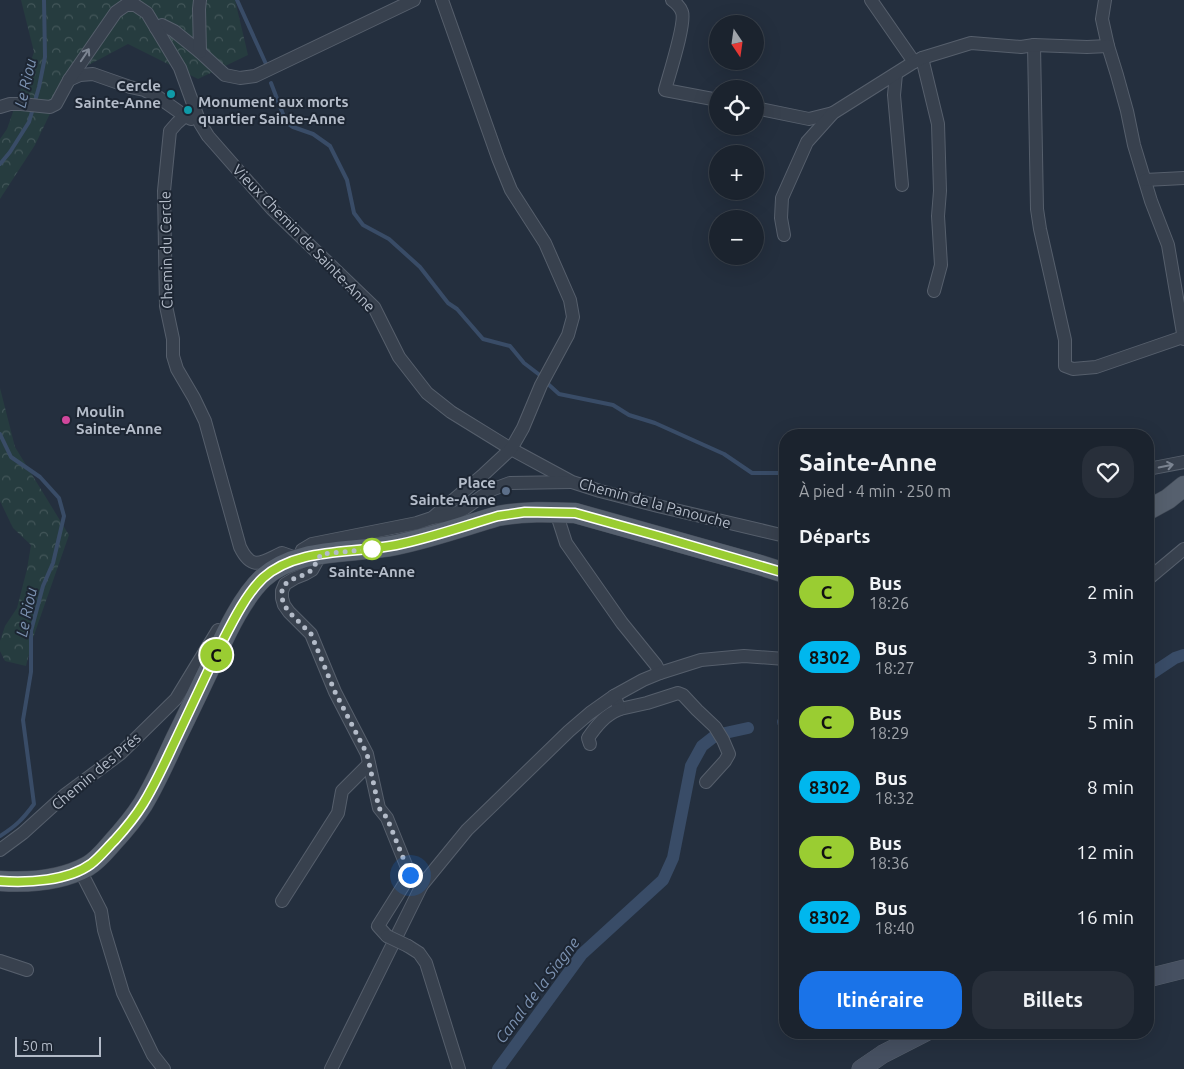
<!DOCTYPE html>
<html lang="fr">
<meta charset="utf-8">
<style>
:root{--surface:#1b232e;--page:#282f3a;--text:#f1f3f6;--muted:#a0a4aa;--line:#39404a;--accent:#1a73e8}
body{margin:0;font-family:Ubuntu,sans-serif;background:var(--page);color:var(--text);height:100vh;display:flex;flex-direction:column;font-size:19px;white-space:nowrap}
*{box-sizing:border-box;margin:0}
p{font-size:16px;color:var(--muted)}
.icon{flex:none;width:28px;height:28px;fill:none;stroke:currentColor;stroke-width:2;stroke-linecap:round;stroke-linejoin:round}
.map{position:relative;flex:1;overflow:hidden}
.sheet{position:absolute;left:779px;top:429px;width:375px;height:610px;display:flex;flex-direction:column;background:var(--surface);border-radius:20px;box-shadow:0 5px 20px #0002,0 0 0 1px var(--line)}
.sheet>*{flex:none}
.badge{padding:0 10px;border-radius:16px;font-size:18px;line-height:32px}
.needle{width:32px;rotate:167deg}
.fabs{position:absolute;left:709px;top:15px;display:grid;gap:10px}
.fabs a{display:grid;place-items:center;width:55px;height:55px;border-radius:50%;background:var(--surface);box-shadow:0 5px 20px #0002,0 0 0 1px var(--line);font-size:25px}
.scale{position:absolute;left:15px;bottom:12px;width:86px;box-sizing:border-box;padding-left:5px;border:2px solid #b4bcc9;border-top:0;font-size:14px;line-height:18px;white-space:nowrap;color:#b4bcc9;-webkit-text-stroke:4px #1d2633;paint-order:stroke}
.you{position:absolute;width:25px;height:25px;margin:-12px;border:4px solid #fff;border-radius:50%;background:#1a73e8;box-shadow:0 0 0 8px #1a73e833}
.map>.badge{position:absolute;translate:-50% -50%;box-shadow:0 0 0 2px #fff}
h2{padding:0 20px;font-size:19px;line-height:45px}
.round{display:grid;place-items:center;flex:none;width:52px;height:52px;border-radius:20px;background:var(--page)}
.overview{display:flex;align-items:center;justify-content:space-between;height:85px;padding:0 20px}
h1{font-size:24px;font-weight:700;line-height:38px}
.button{display:flex;gap:10px;margin-top:auto;padding:10px 20px}
.button a{flex:1;height:58px;border-radius:20px;background:var(--accent);color:#fff;font-size:20px;font-weight:700;line-height:58px;text-align:center}
.button a+a{background:var(--page);color:var(--text)}
ul{padding:0;list-style:none}
li{display:flex;align-items:center;gap:15px;height:65px;padding:0 20px}
li div{flex:1}
li b{display:block;font-size:19px}
li em{font-style:normal}
li .badge{min-width:55px;font-weight:700;text-align:center}
.map>svg:first-child{display:block}
.forest{fill:url(#forest-crowns)}
.lines{fill:none;stroke-linecap:round;stroke-linejoin:round}
.stream{stroke:#394c67;stroke-width:4}
.canal{stroke:#394c67;stroke-width:12}
.minor-casing{stroke:#565f6c;stroke-width:14}
.secondary-casing{stroke:#565f6c;stroke-width:19}
.primary-casing{stroke:#414a57;stroke-width:21}
.minor{stroke:#38414e;stroke-width:12}
.secondary{stroke:#465061;stroke-width:18}
.primary{stroke:#56606e;stroke-width:20}
.minor-bridge-casing{stroke:#565f6c;stroke-width:14;stroke-linecap:butt}
.minor-bridge{stroke:#38414e;stroke-width:12}
.oneway{stroke:#7c8592}
.line-casing{stroke:#fff;stroke-width:11}
.line{stroke:#9acd32;stroke-width:8}
.walk{stroke:#b4bcc9;stroke-width:5;stroke-dasharray:0 9}
.culture-dot{fill:#0f9aa8;stroke:#1d2633;stroke-width:2}
.hotel-dot{fill:#d1479c;stroke:#1d2633;stroke-width:2}
.service-dot{fill:#5c6f8a;stroke:#1d2633;stroke-width:2}
.stop-dot{fill:#fff;stroke:#9acd32;stroke-width:2.5}
.labels{text-anchor:middle;dominant-baseline:central;stroke-width:4;stroke-linejoin:round;paint-order:stroke}
.poi-label{font-size:15px;font-weight:bold;fill:#b4bcc9;stroke:#1d2633;text-anchor:end}
.street-label{font-size:15px;fill:#b4bcc9;stroke:#1d2633}
.stop-label{font-size:15px;font-weight:bold;fill:#b4bcc9;stroke:#1d2633}
.water-label{font-size:16px;font-style:italic;fill:#7c92b1;stroke:#1d2633}
</style>
<div class="map">
<svg width="1184" height="1069" viewBox="0 0 1184 1069">
<defs>
<pattern id="forest-crowns" width="20" height="18" patternUnits="userSpaceOnUse" patternTransform="scale(1.25)"><rect width="20" height="18" fill="#263c3f"/><path d="M2 6a3 3 0 1 1 6 0M12 15a3 3 0 1 1 6 0" fill="none" stroke="#435659"/></pattern>
</defs>
<rect width="100%" height="100%" fill="#242f3e"/>
<g class="forest">
<path d="M21 0H235L248 55 198 79 128 44 68 76 35 145 0 199V139L7 129 34 52Z"/>
<path d="M0 388 15 447 69 535 33 638 26 666 5 661 0 651V641L5 626 17 608 27 569 31 545 13 528 0 501Z"/>
</g>
<g class="lines">
<g class="stream">
<path d="M237 0 266 64"/>
<path d="M271 83 286 122 293 127 313 134 330 146 347 180 354 213 363 225 389 239 420 267 448 303 457 309 483 339 510 346 524 363 541 376"/>
<path d="M0 164 10 152 29 122 39 87 45 57 44 0"/>
<path d="M548 384 559 394 613 405 629 415 655 423 724 454 752 473H785"/>
<path d="M0 434 11 457 40 477 59 498 64 516 53 563 43 586 31 631V672L23 720 34 804C23 819 16 826 0 836"/>
</g>
<g class="canal">
<path d="M1148 676 1175 658 1184 655"/>
<path d="M783 722 785 721"/>
<path d="M498 1069 582 954 663 880 673 858 691 766 702 746 716 735 748 728"/>
</g>
<g class="minor-casing">
<g id="minor">
<path d="M672 0C676 3 680 6 682 12 686 23 669 75 665 90L718 100"/>
<path d="M871 0 914 62"/>
<path d="M1105 0 1102 19 1108 46 1117 75 1127 111 1134 145 1151 201 1168 245 1184 339"/>
<path d="M156 28 162 25 174 31 200 52 225 75 240 78 255 76 414 0"/>
<path d="M1034 45 1037 209 1040 229 1065 340V366L1073 369 1096 367 1183 337"/>
<path d="M200 52 199 9 200 0"/>
<path d="M922 58 938 124 940 191 938 216 941 265 934 291"/>
<path d="M896 74 894 95 902 185"/>
<path d="M69 80 80 75 93 74 130 87 144 90 158 97 185 116 191 119"/>
<path d="M0 107 10 104H21L50 107 56 104 69 80 116 12 126 5H135L147 13 180 68 200 123 208 136 272 209 374 307 399 357 427 393 451 412 511 449 572 482 600 491 658 506 785 536"/>
<path d="M755 108 809 119 833 113"/>
<path d="M185 116 177 123 170 131 164 191 166 306 173 339V356L177 369 194 398 205 421 240 547C252 572 262 562 282 553L299 559 302 550 312 544 417 523 432 518 484 474 511 449 523 428 541 385 568 335 573 317 570 300 545 243 511 190 498 158 442 0"/>
<path d="M1145 180 1184 178"/>
<path d="M784 235 781 218 782 198 807 142 833 113 914 62 922 58 971 43 1021 47 1034 45 1087 47 1108 46"/>
<path d="M1148 469 1184 462"/>
<path d="M556 512 566 543 622 623 656 665 660 673"/>
<path d="M432 518 454 514 464 509 491 490 510 483 571 482"/>
<path d="M321 554 312 570 305 574 295 578 285 584 282 591V598L284 605 289 612 311 634 335 692 367 754 379 808 387 818 410 875 422 885"/>
<path d="M1148 579 1184 549"/>
<path d="M614 696 620 709 647 703 678 693 683 695 697 710 715 727 723 740 729 754 725 761 706 782"/>
<path d="M590 744 588 738C597 725 605 715 620 709"/>
<path d="M0 850 23 833 66 794 120 754 176 699 218 630"/>
<path d="M80 870 101 911 104 930 123 993 153 1055 164 1069"/>
<path d="M282 901 338 813 342 791 369 764"/>
<path d="M387 936 378 926 410 875"/>
<path d="M408 946 419 953 426 963 459 1069"/>
<path d="M0 961 27 970"/>
<path d="M331 1069 422 885 467 830 569 731 590 713 614 696 643 680 660 673 701 660 744 656 785 659"/>
</g>
</g>
<g class="secondary-casing">
<g id="secondary">
<path d="M1148 978 1184 969"/>
<path d="M861 1069 883 1054 926 1032"/>
</g>
</g>
<g class="primary-casing">
<g id="primary">
<path d="M1148 510 1168 499 1184 486"/>
<path d="M0 881C30 883 61 881 88 866 98 860 105 851 112 843 123 831 134 818 143 804 155 784 165 762 175 740 189 712 202 684 216 655 227 631 243 597 263 578 297 547 353 554 396 545 431 538 464 526 498 516 524 511 549 512 575 513L760 565 785 573"/>
</g>
</g>
<use href="#minor" class="minor"/>
<use href="#secondary" class="secondary"/>
<use href="#primary" class="primary"/>
<g class="minor-bridge-casing">
<path id="minor-bridge" d="M387 936 408 946"/>
</g>
<use href="#minor-bridge" class="minor-bridge"/>
</g>
<defs><path id="oneway-shaft" d="M-6 0H5M1.5-3L5.5 0L1.5 3" fill="none" stroke-width="1.6" stroke-linecap="round" stroke-linejoin="round" transform="scale(1.25)"/></defs>
<g class="oneway">
<use href="#oneway-shaft" transform="translate(85 55) rotate(-56)"/>
<use href="#oneway-shaft" transform="translate(1166 466) rotate(-12)"/>
</g>
<g class="lines">
<g class="line-casing">
<path id="line" d="M0 881C28 883 68 881 91 864 100 857 107 848 115 840 125 829 135 817 143 804 156 783 166 760 177 737 190 709 204 680 217 652 229 629 244 596 263 578 297 547 353 554 396 545 430 538 464 526 498 516L525 512 575 513 658 536 785 573"/>
</g>
<use href="#line" class="line"/>
<path class="walk" d="M372 549 321 554 312 570 306 574 295 578 285 584 282 590V598L284 605 289 612 311 634 335 692 367 754 379 808 387 818 410 875"/>
</g>
<g class="culture-dot">
<circle cx="171" cy="94" r="5"/>
<circle cx="188" cy="110" r="5"/>
</g>
<circle class="hotel-dot" cx="66" cy="420" r="5"/>
<circle class="service-dot" cx="506" cy="491" r="5"/>
<circle class="stop-dot" cx="372" cy="549" r="10"/>
<g class="labels">
<g class="poi-label">
<text x="161" y="85">Cercle<tspan x="161" dy="17">Sainte-Anne</tspan></text>
<text x="198" y="101" text-anchor="start">Monument aux morts<tspan x="198" dy="17">quartier Sainte-Anne</tspan></text>
<text x="76" y="411" text-anchor="start">Moulin<tspan x="76" dy="17">Sainte-Anne</tspan></text>
<text x="496" y="482">Place<tspan x="496" dy="17">Sainte-Anne</tspan></text>
</g>
<g class="street-label">
<text transform="translate(304 238) rotate(46)">Vieux Chemin de Sainte-Anne</text>
<text transform="translate(166 250) rotate(-91)">Chemin du Cercle</text>
<text transform="translate(655 503) rotate(15)">Chemin de la Panouche</text>
<text transform="translate(96 771) rotate(-40)">Chemin des Prés</text>
</g>
<g class="stop-label">
<text x="372" y="571">Sainte-Anne</text>
</g>
<g class="water-label">
<text transform="translate(25 83) rotate(-77)">Le Riou</text>
<text transform="translate(26 612) rotate(-78)">Le Riou</text>
<text transform="translate(537 990) rotate(-53)">Canal de la Siagne</text>
</g>
</g>
</svg>
<div class="fabs">
<a><svg class="needle" viewBox="-14 -14 28 28"><path d="M0-13l5 13h-10z" fill="#e53935"/><path d="M0 13l5-13h-10z" fill="#a0a4aa"/></svg></a>
<a><svg class="icon" aria-label="locate" viewBox="0 0 24 24"><circle cx="12" cy="12" r="6"/><path d="M12 2v4M12 18v4M2 12h4M18 12h4"/></svg></a>
<a>+</a>
<a>−</a>
</div>
<div class="scale">50 m</div>
<div class="you" style="left:410px;top:875px"></div>
<b class="badge" style="left:216px;top:655px;background:#9acd32;color:#111">C</b>
<section class="sheet">
<div class="overview"><div><h1>Sainte-Anne</h1><p>À pied · 4 min · 250 m</p></div><a class="round"><svg class="icon" aria-label="heart" viewBox="0 0 24 24"><path d="M12 20l-8-8c-3-5 5-10 8-4 3-6 11-1 8 4z"/></svg></a></div>
<h2>Départs</h2>
<ul>
<li><span class="badge" style="background:#9acd32;color:#111">C</span><div><b>Bus</b><p>18:26</p></div><em>2 min</em></li>
<li><span class="badge" style="background:#00b7ee;color:#111">8302</span><div><b>Bus</b><p>18:27</p></div><em>3 min</em></li>
<li><span class="badge" style="background:#9acd32;color:#111">C</span><div><b>Bus</b><p>18:29</p></div><em>5 min</em></li>
<li><span class="badge" style="background:#00b7ee;color:#111">8302</span><div><b>Bus</b><p>18:32</p></div><em>8 min</em></li>
<li><span class="badge" style="background:#9acd32;color:#111">C</span><div><b>Bus</b><p>18:36</p></div><em>12 min</em></li>
<li><span class="badge" style="background:#00b7ee;color:#111">8302</span><div><b>Bus</b><p>18:40</p></div><em>16 min</em></li>
</ul>
<div class="button"><a>Itinéraire</a><a>Billets</a></div>
</section>
</div>
